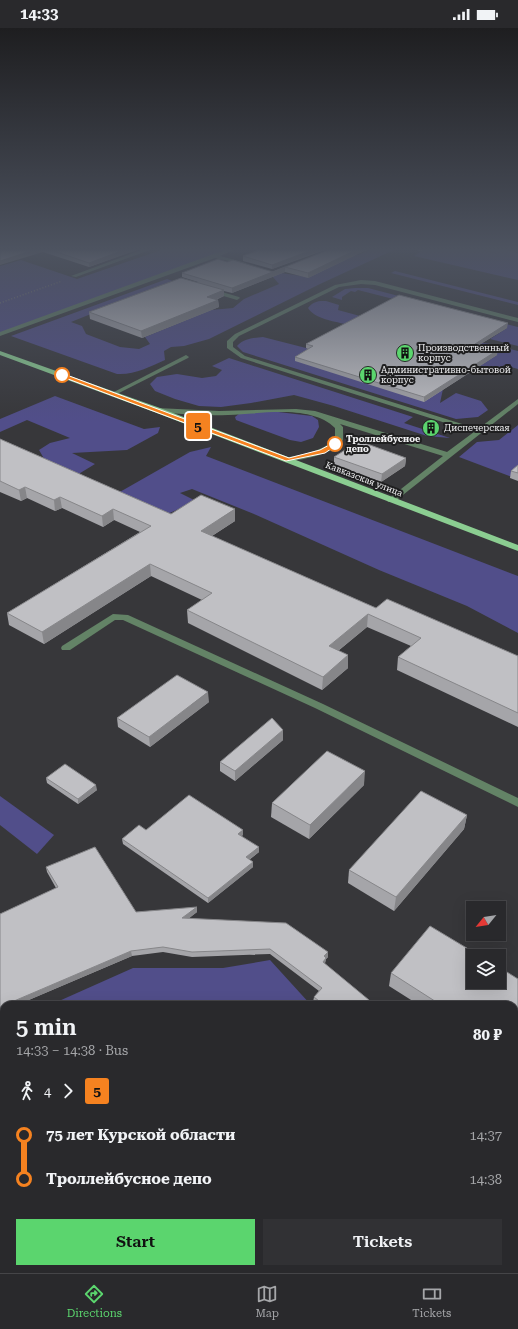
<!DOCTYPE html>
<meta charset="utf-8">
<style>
:root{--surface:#29292c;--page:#313134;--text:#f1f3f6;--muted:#a5a6a9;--line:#454548;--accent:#5bd56e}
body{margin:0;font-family:"Roboto Serif",serif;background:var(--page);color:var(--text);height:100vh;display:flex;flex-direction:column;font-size:15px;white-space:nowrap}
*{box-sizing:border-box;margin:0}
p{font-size:13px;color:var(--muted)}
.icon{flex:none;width:22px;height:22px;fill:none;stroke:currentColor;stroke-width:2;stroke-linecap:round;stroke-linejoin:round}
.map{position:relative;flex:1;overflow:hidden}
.panel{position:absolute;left:0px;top:973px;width:518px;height:272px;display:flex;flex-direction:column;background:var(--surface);border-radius:12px 12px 0 0;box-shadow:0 4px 16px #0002,0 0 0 1px var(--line)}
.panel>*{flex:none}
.badge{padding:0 8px;border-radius:3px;font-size:14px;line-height:26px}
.needle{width:26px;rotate:240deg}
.buttons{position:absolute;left:466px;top:873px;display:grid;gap:8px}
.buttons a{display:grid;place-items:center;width:40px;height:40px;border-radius:0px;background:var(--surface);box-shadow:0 4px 16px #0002,0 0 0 1px var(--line);font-size:20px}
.map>.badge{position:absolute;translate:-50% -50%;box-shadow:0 0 0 2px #fff}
.legs{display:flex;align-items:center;gap:6px;height:44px;padding:0 16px;font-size:13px}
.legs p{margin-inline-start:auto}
.headline{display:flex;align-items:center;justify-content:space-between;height:68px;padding:0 16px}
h1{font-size:22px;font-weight:600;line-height:30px}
.primary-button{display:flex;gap:8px;margin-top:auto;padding:8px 16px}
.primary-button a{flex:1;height:46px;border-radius:0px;background:var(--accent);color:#111;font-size:16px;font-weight:600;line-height:46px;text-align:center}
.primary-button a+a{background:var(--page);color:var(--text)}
ul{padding:0 16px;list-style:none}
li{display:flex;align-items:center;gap:14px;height:44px;font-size:15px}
li i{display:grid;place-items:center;width:6px;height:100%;margin:0 5px;background:currentColor}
li i::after{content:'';width:10px;height:10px;margin:-5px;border:3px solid;border-radius:50%;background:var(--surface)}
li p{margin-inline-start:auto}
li:first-child i{background:linear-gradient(#0000 50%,currentColor 0)}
li:last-child i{background:linear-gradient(currentColor 50%,#0000 0)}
.status{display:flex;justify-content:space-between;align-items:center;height:28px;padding:0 20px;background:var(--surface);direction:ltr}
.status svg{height:11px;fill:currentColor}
.tabs{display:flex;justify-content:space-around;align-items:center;height:56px;border-top:1px solid var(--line);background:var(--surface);font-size:11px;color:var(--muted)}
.tabs a{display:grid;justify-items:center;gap:2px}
.tabs .active{color:var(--accent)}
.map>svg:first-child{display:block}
.green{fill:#514e8a}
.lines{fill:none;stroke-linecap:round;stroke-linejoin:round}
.path{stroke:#808083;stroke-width:1.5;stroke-dasharray:1 2;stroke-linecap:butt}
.minor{fill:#638366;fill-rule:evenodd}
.major{fill:#8bcd91;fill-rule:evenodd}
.wall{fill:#a5a5a9}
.shaded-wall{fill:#868689}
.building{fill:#c0c0c4;stroke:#868689}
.line-1{fill:#f58220;stroke:#fff}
.stop-1-dot{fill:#fff;stroke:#f58220;stroke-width:2}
.labels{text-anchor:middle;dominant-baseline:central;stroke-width:4;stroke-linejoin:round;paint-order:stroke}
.far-poi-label{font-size:9px;fill:#f2f2f4;stroke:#1f1f20;text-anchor:start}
.far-stop-label{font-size:9px;font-weight:bold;fill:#f2f2f4;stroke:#1f1f20;text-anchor:start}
.far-street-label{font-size:9px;fill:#f2f2f4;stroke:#1f1f20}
</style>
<div class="status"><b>14:33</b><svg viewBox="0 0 49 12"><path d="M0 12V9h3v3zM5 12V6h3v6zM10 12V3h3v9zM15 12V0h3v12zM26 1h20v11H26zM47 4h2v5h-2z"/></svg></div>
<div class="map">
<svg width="518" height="1245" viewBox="0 0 518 1245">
<rect width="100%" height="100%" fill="#37373a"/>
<g class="green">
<path d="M167 220H228L214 227 0 306V238L21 232 77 251Z"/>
<path d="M374 220H398L320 256 209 311 184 318 171 319 164 323 165 332C149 339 135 347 117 346L11 308 167 251 173 253 71 294 82 298 86 306 120 319 139 321 150 316 145 309 211 282 233 280 244 271 279 256 272 248 281 245 308 249 351 229 352 225 358 227Z"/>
<path d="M426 220H474L498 226 478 220H497L518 225V252L414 228Z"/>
<path d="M395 243 518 274V277L391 245Z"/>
<path d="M355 260H368L518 299V318L490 311 507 300 358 262 355 264 351 263 342 269V272L332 269 345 261Z"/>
<path d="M326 273 339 277 338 282 360 288 345 296C333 293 315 291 308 280 313 273 319 273 326 273Z"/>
<path d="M263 309 306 320 443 361 440 375 456 365 481 373 488 382 478 389 456 391 243 324 237 318C244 310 253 310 263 309Z"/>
<path d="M450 311 491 316 518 323V341L504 337 496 342 480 338 497 327Z"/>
<path d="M229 330 413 389 404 395 450 410 427 408 334 378 294 367 251 375 221 379 199 378 175 371 155 363 150 356 157 349 177 346 202 350 216 348 222 342 212 338Z"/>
<path d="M55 368 144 401 160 399 158 405 127 422 72 425 95 436 77 447 46 434 39 422 50 415 70 410 27 392 0 404V391Z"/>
<path d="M270 383 312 388 318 392 319 399 313 410 301 414 290 412 236 392 235 389 240 385Z"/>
<path d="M518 397V444L512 449 459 429 477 414 499 412Z"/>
<path d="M211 419 206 428 518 548V605L467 578 379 542 254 486 192 461 180 465 196 473 161 489 118 465 190 424Z"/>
<path d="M0 768 54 807 37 826 0 797Z"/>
<path d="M270 932 311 977H50L133 940H223Z"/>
<path d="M4 997V1241H514V1149L518 1153V1245H0V999Z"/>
</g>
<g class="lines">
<path class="path" d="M0 275 62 253"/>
<g class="minor">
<path d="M147 220H155L76 249 71 248Z"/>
<path d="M230 220H238L220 228 246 235V237L215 230 0 308V304Z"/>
<path d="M361 252 375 253 518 290V294L375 257 361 256 339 259 239 308 233 314V319L245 328 478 401 518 371V376L394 474H388L387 472 443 428 340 396 343 399V412C330 428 307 430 288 434H285V430C303 426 321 424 335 411V400C311 376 260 386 228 387 204 388 181 386 157 384L153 382 157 380 219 383 296 381 315 383 447 424 474 404 241 330 227 320V313L235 306 335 257Z"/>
<path d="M212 261 239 269 240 270 237 272 210 264V262Z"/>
<path d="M186 327 189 329 188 330 115 367 110 366Z"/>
<path d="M113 586 128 587 323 676 518 770V779L315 680 123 592H115L70 622H62L61 620 62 618Z"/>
</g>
<path class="major" d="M0 323 160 380 518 517V523L154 384 0 327Z"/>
</g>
<g class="wall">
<path d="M0 220H142L89 239 43 224Z"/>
<path d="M265 220H372L362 224 308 250 285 244 232 265 224 263V268L216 272H218L219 279 142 310 90 291 89 284 198 254 182 249V245L227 234 273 244 331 221H328L272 241 243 233V228Z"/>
<path d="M410 220H426L421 223Z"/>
<path d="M507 300 479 317 497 327 424 374 295 333V329L308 321 306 320V316Z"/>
<path d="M0 411 171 486 235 493 212 508 376 580 518 628V699L397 642 398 629 411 618 367 599 338 623 348 627V640L322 662 188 595 187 582 202 572 151 548 44 616 9 597 7 585 140 504 114 492 103 499 62 480 55 483 27 470 21 473 0 464Z"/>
<path d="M334 429 406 430 405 438 381 454 334 437Z"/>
<path d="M518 437V453L510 450 511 443Z"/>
<path d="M209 674 150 719 118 699 117 690Z"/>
<path d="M283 702V712L235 753 220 743V734Z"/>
<path d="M46 750 97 762 78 776 47 755Z"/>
<path d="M364 757 309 811 271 789 272 775Z"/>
<path d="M467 787 464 801 394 883 348 855 349 842Z"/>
<path d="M146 802 243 807 241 808 259 824 249 832 253 834V839L208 875 123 816 122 811Z"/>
<path d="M46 839 136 884H197L189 890 328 929 326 931 325 935V936L375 977H318L313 974 314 969 319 963 270 926 192 929 163 924 132 928 17 977H4V983L0 985V886L56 860 47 844Z"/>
<path d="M391 945 518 951V1041L514 1038V977H419L389 958Z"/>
<path d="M514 1089 518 1092V1139L514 1136Z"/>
</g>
<g class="shaded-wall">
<path d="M40 220H42L43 224 0 237V233Z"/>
<path d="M129 220H142L89 239V235Z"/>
<path d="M317 220H328L272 241V237Z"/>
<path d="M360 220H372L362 224 308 250V245Z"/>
<path d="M421 220H426L421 223Z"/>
<path d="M285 239V244L232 265V260Z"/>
<path d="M224 262V268L207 275V269Z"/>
<path d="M218 272 219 279 142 310 141 303Z"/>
<path d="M508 295 507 300 474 320 475 316Z"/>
<path d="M498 322 497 327 424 374V369Z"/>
<path d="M406 430 405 438 381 454 382 446Z"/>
<path d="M25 459 27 470 21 473 19 462Z"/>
<path d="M60 469 62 480 55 483 54 472Z"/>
<path d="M113 481 114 492 103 499 102 488Z"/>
<path d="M235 481V493L201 515V503Z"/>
<path d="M150 536 151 548 44 616 42 604Z"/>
<path d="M368 586 367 599 328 631 329 618Z"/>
<path d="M348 627V640L322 662 323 649Z"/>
<path d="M208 664 209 674 150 719 149 709Z"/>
<path d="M283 702V712L235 753V743Z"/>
<path d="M365 743 364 757 309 811 310 797Z"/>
<path d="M96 757 97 762 78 776V771Z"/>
<path d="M467 787 464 801 394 883 396 869Z"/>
<path d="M243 802V807L238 811V806Z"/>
<path d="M259 819V824L246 834V829Z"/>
<path d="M253 834V839L208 875V870Z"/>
<path d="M197 879V884L183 895 182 890Z"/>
<path d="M131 923 132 928 17 977H5Z"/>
<path d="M328 924V929L326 931 325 935 322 939 324 928Z"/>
<path d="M4 977V983L0 985V979Z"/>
</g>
<g class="building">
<path d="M0 220H40L0 233Z"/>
<path d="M45 220H129L89 235Z"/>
<path d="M265 220H317L272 237 243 228Z"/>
<path d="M333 220H360L308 245 285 239 232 260 182 245 218 231 227 234 233 232 273 244Z"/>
<path d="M181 250 224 262 207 269 218 272 141 303 89 284Z"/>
<path d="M399 267 508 295 475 316 498 322 424 369 295 329 313 318 306 316Z"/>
<path d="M0 411 171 486 201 467 235 481 201 503 376 580 387 571 518 628V685L398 629 421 610 368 586 329 618 348 627 323 649 187 582 212 565 150 536 42 604 7 585 151 498 113 481 102 488 60 469 54 472 25 459 19 462 0 453Z"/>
<path d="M359 413 406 430 382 446 334 429Z"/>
<path d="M518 437V445L511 443Z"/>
<path d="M177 647 208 664 149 709 117 690Z"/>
<path d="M272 690 283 702 235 743 220 734Z"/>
<path d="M327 723 365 743 310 797 272 775Z"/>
<path d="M65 736 96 757 78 771 46 750Z"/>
<path d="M421 763 467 787 396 869 349 842Z"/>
<path d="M189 767 243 802 238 806 259 819 246 829 253 834 208 870 122 811 139 797 146 802Z"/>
<path d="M95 819 136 884 197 879 182 890 286 895 328 924 324 928 326 930 323 934 375 977H324L314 969 322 960 270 921 192 924 163 919 131 923 0 979V886L58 859 46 839Z"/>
<path d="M430 898 480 928H473V954H499V939L518 951V1026L514 1023V977H441L391 945Z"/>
<path d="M514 1089 518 1092V1133L514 1129Z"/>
</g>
<linearGradient id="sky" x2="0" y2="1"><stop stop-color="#1e1e20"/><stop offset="0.56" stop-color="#4d5360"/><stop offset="1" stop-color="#4d5360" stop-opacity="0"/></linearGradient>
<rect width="518" height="395" fill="url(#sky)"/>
<path class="line-1" d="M60 346H64L289 430 320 422 333 415 338 416 325 425 286 433 60 348Z"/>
<defs>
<g id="building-disc" transform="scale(0.9)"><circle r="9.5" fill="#5bd56e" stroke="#1f1f20"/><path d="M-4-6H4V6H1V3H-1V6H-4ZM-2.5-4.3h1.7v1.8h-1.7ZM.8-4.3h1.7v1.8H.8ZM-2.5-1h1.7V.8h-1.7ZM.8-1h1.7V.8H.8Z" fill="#111"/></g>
</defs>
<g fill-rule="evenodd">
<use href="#building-disc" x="405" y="325"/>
<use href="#building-disc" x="368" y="347"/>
<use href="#building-disc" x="431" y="400"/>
</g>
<g class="stop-1-dot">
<circle cx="62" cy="347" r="7"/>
<circle cx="335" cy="416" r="7"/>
</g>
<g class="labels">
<g class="far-poi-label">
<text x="418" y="320">Производственный<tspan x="418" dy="10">корпус</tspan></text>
<text x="381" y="342">Административно-бытовой<tspan x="381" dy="10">корпус</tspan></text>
<text x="444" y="400">Диспечерская</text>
</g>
<g class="far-stop-label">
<text x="346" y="411">Троллейбусное<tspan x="346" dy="10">депо</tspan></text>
</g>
<g class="far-street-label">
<text transform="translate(364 451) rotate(21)">Кавказская улица</text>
</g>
</g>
</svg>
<div class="buttons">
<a><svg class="needle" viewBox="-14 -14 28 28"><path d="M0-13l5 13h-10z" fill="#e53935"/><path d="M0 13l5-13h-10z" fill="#a5a6a9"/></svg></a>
<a><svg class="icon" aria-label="layers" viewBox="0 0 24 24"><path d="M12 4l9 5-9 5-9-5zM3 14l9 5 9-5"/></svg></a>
</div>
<b class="badge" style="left:198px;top:398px;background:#f58220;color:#111">5</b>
<section class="panel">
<div class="headline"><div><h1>5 min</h1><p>14:33 – 14:38 · Bus</p></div><b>80 ₽</b></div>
<div class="legs"><svg class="icon" aria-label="walk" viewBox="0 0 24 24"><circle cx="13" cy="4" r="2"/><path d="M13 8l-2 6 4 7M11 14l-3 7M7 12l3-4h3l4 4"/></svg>4<svg class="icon" aria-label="forward" viewBox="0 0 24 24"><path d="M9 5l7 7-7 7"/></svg><b class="badge" style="background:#f58220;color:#111">5</b></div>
<ul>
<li><i style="color:#f58220"></i><b>75 лет Курской области</b><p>14:37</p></li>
<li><i style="color:#f58220"></i><b>Троллейбусное депо</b><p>14:38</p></li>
</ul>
<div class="primary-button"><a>Start</a><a>Tickets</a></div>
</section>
</div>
<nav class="tabs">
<a class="active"><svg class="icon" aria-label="directions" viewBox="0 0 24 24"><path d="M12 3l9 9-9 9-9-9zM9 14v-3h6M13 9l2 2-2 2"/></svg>Directions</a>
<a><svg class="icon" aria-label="map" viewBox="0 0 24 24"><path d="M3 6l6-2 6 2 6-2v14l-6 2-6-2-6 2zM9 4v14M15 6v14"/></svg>Map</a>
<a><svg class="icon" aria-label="tickets" viewBox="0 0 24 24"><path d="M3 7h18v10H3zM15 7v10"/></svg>Tickets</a>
</nav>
